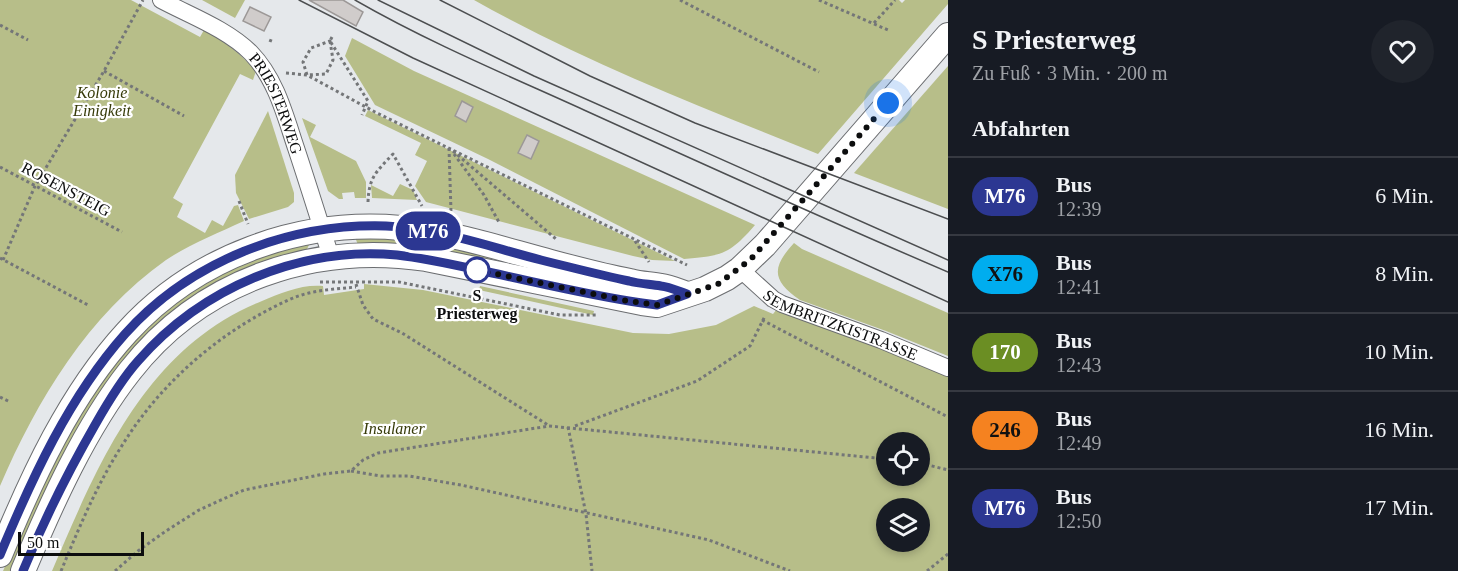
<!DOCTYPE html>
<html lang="de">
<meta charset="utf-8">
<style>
:root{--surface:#171b24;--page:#20242c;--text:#f1f3f6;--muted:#9ea1a6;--line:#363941}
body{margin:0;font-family:"Times New Roman",serif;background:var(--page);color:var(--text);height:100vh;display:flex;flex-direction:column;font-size:22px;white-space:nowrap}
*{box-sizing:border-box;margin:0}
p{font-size:20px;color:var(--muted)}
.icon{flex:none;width:33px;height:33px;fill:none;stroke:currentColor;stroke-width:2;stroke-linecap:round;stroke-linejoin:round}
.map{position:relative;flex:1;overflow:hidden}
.details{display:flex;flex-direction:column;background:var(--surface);width:510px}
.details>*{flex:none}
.badge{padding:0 12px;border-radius:20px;font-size:21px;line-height:39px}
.controls{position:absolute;left:876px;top:432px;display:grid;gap:12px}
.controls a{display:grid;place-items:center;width:54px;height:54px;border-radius:50%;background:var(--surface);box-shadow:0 3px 9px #0003;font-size:30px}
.scale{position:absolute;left:18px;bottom:15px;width:126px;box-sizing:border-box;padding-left:6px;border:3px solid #0c0d0e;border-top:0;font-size:16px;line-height:21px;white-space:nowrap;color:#0c0d0e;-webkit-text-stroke:4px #fff;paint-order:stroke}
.you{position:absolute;width:30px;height:30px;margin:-15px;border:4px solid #fff;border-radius:50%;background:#1a73e8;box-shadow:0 0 0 9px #1a73e833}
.map>.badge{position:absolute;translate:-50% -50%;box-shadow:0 0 0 3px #fff}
h2{padding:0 24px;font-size:22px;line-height:54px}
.round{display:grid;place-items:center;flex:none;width:63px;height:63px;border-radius:32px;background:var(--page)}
.headline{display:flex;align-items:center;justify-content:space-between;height:102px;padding:0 24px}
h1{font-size:28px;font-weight:800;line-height:45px}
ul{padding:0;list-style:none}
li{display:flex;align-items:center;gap:18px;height:78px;padding:0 24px;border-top:2px solid var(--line)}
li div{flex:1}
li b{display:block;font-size:22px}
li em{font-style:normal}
li .badge{min-width:66px;font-weight:700;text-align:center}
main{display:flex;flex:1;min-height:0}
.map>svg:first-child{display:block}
.green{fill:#b7be89;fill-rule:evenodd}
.building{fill:#d0cccb;stroke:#9c9897;stroke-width:1.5}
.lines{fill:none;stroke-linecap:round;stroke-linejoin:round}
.street-casing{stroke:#6b6d70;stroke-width:18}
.secondary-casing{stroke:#6b6d70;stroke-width:26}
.path{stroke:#747678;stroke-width:3;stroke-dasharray:3 3;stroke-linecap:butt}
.street{stroke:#fff;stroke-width:16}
.secondary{stroke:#fff;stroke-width:24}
.tram{stroke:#4c4e50;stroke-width:1.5}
.line-casing{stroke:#fff;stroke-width:14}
.line{stroke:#2c3792;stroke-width:9}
.walk{stroke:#0c0d0e;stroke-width:6;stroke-dasharray:0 10.8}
.stop-dot{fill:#fff;stroke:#2c3792;stroke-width:3}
.labels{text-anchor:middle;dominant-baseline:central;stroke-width:4.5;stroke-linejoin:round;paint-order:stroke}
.park-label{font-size:16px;font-style:italic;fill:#363a08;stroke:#fff}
.street-label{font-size:16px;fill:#0c0d0e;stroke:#fff}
.stop-label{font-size:16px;font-weight:bold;fill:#0c0d0e;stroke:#fff}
</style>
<main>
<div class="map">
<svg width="948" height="571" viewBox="0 0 948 571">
<rect width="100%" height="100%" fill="#e5e8eb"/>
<g class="green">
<path d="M0 0H131L200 37 204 30C225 42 240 53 256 71L253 80 240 74 173 198 183 204 177 217 205 233 212 220 223 226 234 206 238 205 244 221C218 233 190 244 166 260 88 315 37 400 0 486Z"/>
<path d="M202 0H245L235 18Z"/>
<path d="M474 0H899L902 3 905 0H948V4L818 154C701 107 584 62 474 0Z"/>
<path d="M352 38 414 71 755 225C730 254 722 256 684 259L488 159 375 105 345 56Z"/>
<path d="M948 66V209L854 173Z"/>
<path d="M368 110 675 261 652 260 633 256 426 202 415 186 427 161 415 155 421 143 365 116Z"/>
<path d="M268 111 294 193V202L288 207 249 219 236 193 235 175Z"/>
<path d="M302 118 316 125 310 137 356 161 366 182V198H355L354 192 342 193 343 199H339L328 191Z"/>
<path d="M400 184 413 190 417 200 372 198 371 185 393 196Z"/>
<path d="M355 237H399L491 256 490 263 358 245Z"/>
<path d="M311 241 306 251 185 305 13 571H3L21 530 60 447 112 364 171 304 235 265Z"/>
<path d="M794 243 802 249 948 313V356L886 331 800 300C771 280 772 267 794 243Z"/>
<path d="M364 284 423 290 633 333 669 334 716 325 754 306 773 314 777 309 948 374V571H52C98 464 145 348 262 301 281 293 302 284 323 286L324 295 364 289ZM886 442H920V476H886ZM886 508H920V542H886Z"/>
<path d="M480 286 594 311 593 315 479 290Z"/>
</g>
<g class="building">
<path d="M309 0H343L363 12 356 26Z"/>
<path d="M250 7 271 17 264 31 243 21Z"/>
<path d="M462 101 473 107 466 122 455 116Z"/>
<path d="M527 135 539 141 531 159 518 153Z"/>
</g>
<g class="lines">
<g class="street-casing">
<g id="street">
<path id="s1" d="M161 0C191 16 227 29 251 53 276 79 285 115 296 148 308 184 319 220 331 257"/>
<path id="s2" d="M740 269 773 299 782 304 881 340 948 368"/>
</g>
</g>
<g class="secondary-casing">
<g id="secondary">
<path d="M0 555C32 477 70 394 127 332 196 256 300 219 401 228 451 232 502 249 551 262 577 269 603 276 630 281 640 284 651 284 661 286 670 287 678 291 687 294"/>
<path d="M23 571C51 504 85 428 130 371 201 280 314 242 426 259L642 303 657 305 705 289 727 278 740 269 765 245 948 35"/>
</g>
</g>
<g class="path">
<path d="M680 0 819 72"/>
<path d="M819 0 888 30"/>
<path d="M874 23 895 0"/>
<path d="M0 25 28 40"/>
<path d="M332 37 330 41 368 101 362 115"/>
<path d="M330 41 333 60 326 74 307 75 303 62 311 48Z"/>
<path d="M270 42 272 37"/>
<path d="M104 71 184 116"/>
<path d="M286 73 307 75 375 112 687 265"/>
<path d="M449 148 451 212"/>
<path d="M453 151 556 239"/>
<path d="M454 154 484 195 500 224"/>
<path d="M0 167 122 232"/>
<path d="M239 201 248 224"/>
<path d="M368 202C369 177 376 172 393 154L422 206"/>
<path d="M635 241 649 262"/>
<path d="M0 258 88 305"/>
<path d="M3 260 35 186 104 71 143 0"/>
<path d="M320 282H399L560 315H597"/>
<path d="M356 284 363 305 373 319 402 333 548 425"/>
<path d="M762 320 948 417"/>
<path d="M0 397 10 402"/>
<path d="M575 426 697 381 750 346 765 316"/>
<path d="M568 427 586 514 592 571"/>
<path d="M920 463 948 470"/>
<path d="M351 471 381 476H409L461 485 709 540 790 571"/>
<path d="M61 571C79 528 97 484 123 444 162 381 224 328 293 298 313 290 335 289 356 287"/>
<path d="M115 571 138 551 166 531 199 510 230 496 244 490 324 474 351 471 363 460 378 453 549 426 886 459"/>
<path d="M927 571 948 554"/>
</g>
<use href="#street" class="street"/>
<use href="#secondary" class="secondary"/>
<g class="tram">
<path d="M299 0 413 58 948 302"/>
<path d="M355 0C428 42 507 75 584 110 705 165 826 220 948 272"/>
<path d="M378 0 534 76 948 260"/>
<path d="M440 0 590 76 695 123 948 219"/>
</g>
</g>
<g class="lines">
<g class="line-casing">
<path id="line" d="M0 555C32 478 69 397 125 334 190 261 289 223 386 226 438 228 490 247 541 260 570 267 600 275 629 281 640 284 650 284 661 286 670 287 678 291 687 294L657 305 642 303C587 295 532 281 478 270 451 264 424 258 397 255 300 246 202 288 138 361 121 380 108 402 95 425 68 472 44 520 23 571"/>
</g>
<use href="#line" class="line"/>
<path class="walk" d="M477 270 628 301 657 305 718 284 751 259 888 103"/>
</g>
<circle class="stop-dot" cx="477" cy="270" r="12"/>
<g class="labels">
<g class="park-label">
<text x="102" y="92">Kolonie<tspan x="102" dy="18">Einigkeit</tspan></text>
<text x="394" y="428">Insulaner</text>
</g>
<g class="street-label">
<text stroke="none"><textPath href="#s1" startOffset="162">PRIESTERWEG</textPath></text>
<text transform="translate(66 189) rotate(28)">ROSENSTEIG</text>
<text stroke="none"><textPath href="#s2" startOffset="117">SEMBRITZKISTRASSE</textPath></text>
</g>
<g class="stop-label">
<text x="477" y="295">S<tspan x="477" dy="18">Priesterweg</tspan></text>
</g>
</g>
</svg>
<div class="controls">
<a><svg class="icon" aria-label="locate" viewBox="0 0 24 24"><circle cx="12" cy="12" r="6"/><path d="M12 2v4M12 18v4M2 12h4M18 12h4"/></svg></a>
<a><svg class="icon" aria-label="layers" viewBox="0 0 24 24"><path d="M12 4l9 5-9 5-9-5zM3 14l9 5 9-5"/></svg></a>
</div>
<div class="scale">50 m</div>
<div class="you" style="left:888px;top:103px"></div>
<b class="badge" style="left:428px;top:231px;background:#2c3792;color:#fff">M76</b>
</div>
<section class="details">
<div class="headline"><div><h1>S Priesterweg</h1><p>Zu Fuß · 3 Min. · 200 m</p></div><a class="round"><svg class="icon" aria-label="heart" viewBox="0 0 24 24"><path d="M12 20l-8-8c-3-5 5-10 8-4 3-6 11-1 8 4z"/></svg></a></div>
<h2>Abfahrten</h2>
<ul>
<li><span class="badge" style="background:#2c3792;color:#fff">M76</span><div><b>Bus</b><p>12:39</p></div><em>6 Min.</em></li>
<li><span class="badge" style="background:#00adef;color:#111">X76</span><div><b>Bus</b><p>12:41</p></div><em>8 Min.</em></li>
<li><span class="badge" style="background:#6b8e23;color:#fff">170</span><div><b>Bus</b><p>12:43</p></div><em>10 Min.</em></li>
<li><span class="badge" style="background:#f58220;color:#111">246</span><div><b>Bus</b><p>12:49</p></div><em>16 Min.</em></li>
<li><span class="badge" style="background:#2c3792;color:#fff">M76</span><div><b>Bus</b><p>12:50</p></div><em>17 Min.</em></li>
</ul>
</section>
</main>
